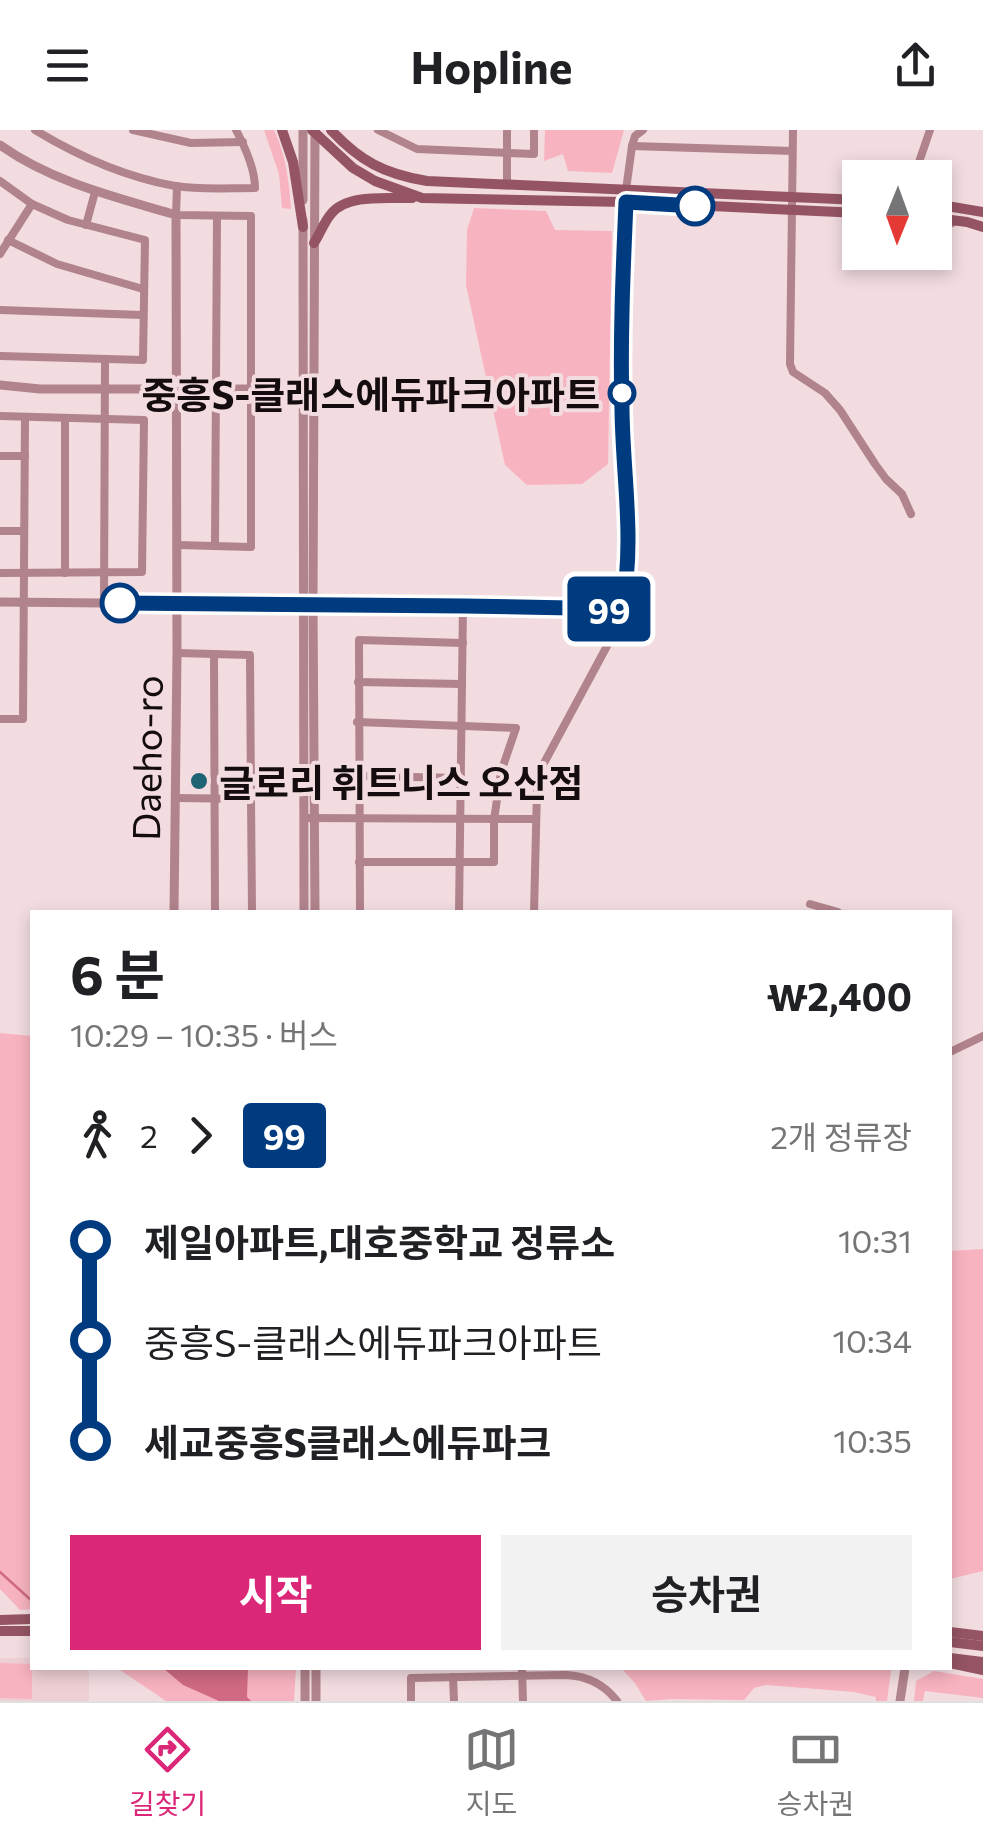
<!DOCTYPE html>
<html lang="ko">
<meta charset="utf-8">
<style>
:root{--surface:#fff;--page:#f2f2f2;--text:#202124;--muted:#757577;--line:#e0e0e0;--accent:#db2777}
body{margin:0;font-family:Commissioner,"Noto Sans KR",sans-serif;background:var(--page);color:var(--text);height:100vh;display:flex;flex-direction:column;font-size:38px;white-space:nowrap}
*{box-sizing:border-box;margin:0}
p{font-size:32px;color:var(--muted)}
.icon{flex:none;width:55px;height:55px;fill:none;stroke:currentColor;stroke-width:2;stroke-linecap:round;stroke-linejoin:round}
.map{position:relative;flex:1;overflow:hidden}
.details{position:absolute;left:30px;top:780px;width:922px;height:760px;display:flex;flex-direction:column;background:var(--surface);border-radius:0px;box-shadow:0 5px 15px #0003}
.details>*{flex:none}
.badge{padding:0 20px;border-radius:8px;font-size:35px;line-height:65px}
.needle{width:65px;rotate:181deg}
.controls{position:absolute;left:842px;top:30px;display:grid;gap:20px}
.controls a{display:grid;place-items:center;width:110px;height:110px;border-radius:0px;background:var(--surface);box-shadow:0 5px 15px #0003;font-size:50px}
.map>.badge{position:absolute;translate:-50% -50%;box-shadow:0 0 0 5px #fff}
.legs{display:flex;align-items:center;gap:15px;height:110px;padding:0 40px;font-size:32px}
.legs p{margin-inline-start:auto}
.summary{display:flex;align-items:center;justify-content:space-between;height:170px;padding:0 40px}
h1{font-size:55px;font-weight:700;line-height:75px}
.button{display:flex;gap:20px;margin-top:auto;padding:20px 40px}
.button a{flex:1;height:115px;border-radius:0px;background:var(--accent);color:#fff;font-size:40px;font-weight:700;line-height:115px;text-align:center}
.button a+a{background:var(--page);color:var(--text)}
ul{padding:0 40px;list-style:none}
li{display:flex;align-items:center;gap:35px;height:100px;font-size:38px}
li i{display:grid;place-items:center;width:15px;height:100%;margin:0 12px;background:currentColor}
li i::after{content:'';width:25px;height:25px;margin:-12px;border:8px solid;border-radius:50%;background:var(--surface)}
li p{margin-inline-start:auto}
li:first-child i{background:linear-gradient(#0000 50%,currentColor 0)}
li:last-child i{background:linear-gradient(currentColor 50%,#0000 0)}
header{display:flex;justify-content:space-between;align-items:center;height:130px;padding:0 40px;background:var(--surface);font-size:45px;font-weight:700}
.tab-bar{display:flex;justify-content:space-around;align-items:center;height:140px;border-top:2px solid var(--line);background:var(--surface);font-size:28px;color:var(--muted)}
.tab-bar a{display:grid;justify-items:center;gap:5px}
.tab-bar .current{color:var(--accent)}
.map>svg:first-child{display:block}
.built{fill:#eecfd4}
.green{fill:#f8b3c0}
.water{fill:#d06b83}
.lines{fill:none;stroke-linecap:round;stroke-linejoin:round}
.stream{stroke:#d06b83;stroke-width:2.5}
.minor{stroke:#b1838c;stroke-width:8}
.tertiary{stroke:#b1838c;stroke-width:9}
.secondary{stroke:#955463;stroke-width:10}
.line-1-casing{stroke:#fff;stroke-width:22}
.line-1{stroke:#003b80;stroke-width:15}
.stop-1-dot{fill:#fff;stroke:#003b80;stroke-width:5}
.poi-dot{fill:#1e6474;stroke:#f2dce0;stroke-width:4}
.labels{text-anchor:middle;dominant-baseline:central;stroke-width:8;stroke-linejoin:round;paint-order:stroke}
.stop-label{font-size:38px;font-weight:bold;fill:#140c0e;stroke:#f2dce0;text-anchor:end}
.street-label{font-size:38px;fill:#140c0e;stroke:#f2dce0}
.poi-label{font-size:38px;font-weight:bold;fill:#140c0e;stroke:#f2dce0;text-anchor:start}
</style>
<header><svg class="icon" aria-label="menu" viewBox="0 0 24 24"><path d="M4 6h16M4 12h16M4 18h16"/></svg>Hopline<svg class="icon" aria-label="share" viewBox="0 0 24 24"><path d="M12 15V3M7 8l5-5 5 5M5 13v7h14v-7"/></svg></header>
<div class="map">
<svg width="983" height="1571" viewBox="0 0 983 1571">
<rect width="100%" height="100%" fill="#f2dce0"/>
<path class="built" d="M32 1514V1538H89V1571H0V1528H32Z"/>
<g class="green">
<path d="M264 0H274C286 25 289 52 291 79L282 78 279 44Z"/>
<path d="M545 0H624L612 43 568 41 563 24 544 31Z"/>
<path d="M474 78 546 81 555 100 612 101 608 334 582 354 527 355 505 335 466 155 467 100Z"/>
<path d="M0 903 32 906V1479L20 1480 0 1459Z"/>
<path d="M983 1119V1441L950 1449V1121Z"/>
<path d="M0 1533 32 1534V1569L0 1568Z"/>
<path d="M117 1538H296L294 1571H166Z"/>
<path d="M621 1538H890L891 1541 887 1571H876V1567L854 1562 766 1555 754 1558 744 1570 671 1569 646 1571 634 1552Z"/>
<path d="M934 1541 983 1549V1568L925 1561 923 1571H914L916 1551Z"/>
</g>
<path class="water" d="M163 1538H248L247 1567 251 1571H219L183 1555Z"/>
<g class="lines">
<path class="stream" d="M0 1442 32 1471"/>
<g class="minor">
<path d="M35 0C78 26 125 47 175 56 200 60 229 58 255 58 255 38 245 17 236 0"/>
<path d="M133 0 191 13 243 12"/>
<path d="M378 0 417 19 534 24V0"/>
<path d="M507 0V54"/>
<path d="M793 0 790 234 793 242 825 263 840 280 875 334 886 349 902 364 911 384"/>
<path d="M632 16 792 21"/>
<path d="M916 46 918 35 930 0"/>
<path d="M0 51 32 74 68 90 145 110 143 230 0 226"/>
<path d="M86 95 95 62"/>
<path d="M935 109 943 97 952 93"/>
<path d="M8 110 57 134 143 159"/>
<path d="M0 124 32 74"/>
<path d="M0 180 142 185"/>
<path d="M0 286 144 290 142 442 0 443"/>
<path d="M65 289V443"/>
<path d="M0 326H25"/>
<path d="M0 401H23"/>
<path d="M177 415 251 417V86L176 85 177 56"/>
<path d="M215 416 217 86"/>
<path d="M104 473 105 229"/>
<path d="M311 475 622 479"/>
<path d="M214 524 215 782"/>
<path d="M358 552 462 554"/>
<path d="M0 589H23L25 288"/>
<path d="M357 592 516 598 501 642 494 690V732H359"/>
<path d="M359 646 461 648"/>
<path d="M176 668 251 669 250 525 177 523"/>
<path d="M251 669 252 782"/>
<path d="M304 688 535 689"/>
<path d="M810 774 838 782"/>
<path d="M360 782 359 510 463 513"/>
<path d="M459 782 463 475"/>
<path d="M534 782 537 660 543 635 607 516 622 479 628 445 630 401 622 281 626 60 632 16 635 6 643 0"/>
<path d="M950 922 983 906"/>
<path d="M522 1538 523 1571"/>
<path d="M453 1547 454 1571"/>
<path d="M411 1571V1548L566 1545C588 1546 604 1554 617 1571"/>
</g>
<g class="tertiary">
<path d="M315 0 313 475 315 782"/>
<path d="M0 15C52 52 115 67 176 85L177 523 174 782"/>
<path d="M303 70V0"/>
<path d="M303 90 304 782"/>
<path d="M0 255 40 259H252"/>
<path d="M0 472 303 475"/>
<path d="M305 1571V1538"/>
<path d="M316 1571V1538"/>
<path d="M900 1571 905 1538"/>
</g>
<g class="secondary">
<path d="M282 0 293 32 303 97"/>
<path d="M312 0 353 38 375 51 422 68 625 72 860 83"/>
<path d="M331 0C360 31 384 44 427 51L860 70"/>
<path d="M916 48V46"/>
<path d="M935 74 983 82"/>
<path d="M935 88 967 92 983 97"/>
<path d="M314 113C320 104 324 92 331 84 347 63 389 69 412 68"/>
<path d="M0 1490 32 1489"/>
<path d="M0 1501H32"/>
<path d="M950 1502 983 1506"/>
<path d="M950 1512 983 1516"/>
<path d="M950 1528 983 1532"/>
<path d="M950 1533 983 1540"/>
</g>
</g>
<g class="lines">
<g class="line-1-casing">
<path id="line-1" d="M120 473 464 476 622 479C635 409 623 350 622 280 620 211 623 141 626 72L695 76"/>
</g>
<use href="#line-1" class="line-1"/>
</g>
<g class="stop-1-dot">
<circle cx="695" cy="76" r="18"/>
<circle cx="622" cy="263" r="12"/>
<circle cx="120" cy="473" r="18"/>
</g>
<circle class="poi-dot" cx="199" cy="651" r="10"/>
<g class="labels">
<g class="stop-label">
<text x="600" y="263">중흥S-클래스에듀파크아파트</text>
</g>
<g class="street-label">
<text transform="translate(146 628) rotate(-89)">Daeho-ro</text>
</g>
<g class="poi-label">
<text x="219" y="651">글로리 휘트니스 오산점</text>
</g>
</g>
</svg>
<div class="controls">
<a><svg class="needle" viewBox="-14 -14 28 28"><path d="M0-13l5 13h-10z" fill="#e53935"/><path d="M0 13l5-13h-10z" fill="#757577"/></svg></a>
</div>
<b class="badge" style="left:609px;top:479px;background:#003b80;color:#fff">99</b>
<section class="details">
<div class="summary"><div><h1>6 분</h1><p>10:29 – 10:35 · 버스</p></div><b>₩2,400</b></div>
<div class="legs"><svg class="icon" aria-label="walk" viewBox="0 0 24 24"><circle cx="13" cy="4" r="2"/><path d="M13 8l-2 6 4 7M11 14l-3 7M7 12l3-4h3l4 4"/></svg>2<svg class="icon" aria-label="forward" viewBox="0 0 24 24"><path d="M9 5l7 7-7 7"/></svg><b class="badge" style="background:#003b80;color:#fff">99</b><p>2개 정류장</p></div>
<ul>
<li><i style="color:#003b80"></i><b>제일아파트,대호중학교 정류소</b><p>10:31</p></li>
<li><i style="color:#003b80"></i><span>중흥S-클래스에듀파크아파트</span><p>10:34</p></li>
<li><i style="color:#003b80"></i><b>세교중흥S클래스에듀파크</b><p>10:35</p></li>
</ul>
<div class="button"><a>시작</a><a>승차권</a></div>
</section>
</div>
<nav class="tab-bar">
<a class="current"><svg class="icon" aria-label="directions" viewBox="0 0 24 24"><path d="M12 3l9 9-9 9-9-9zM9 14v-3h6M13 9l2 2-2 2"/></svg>길찾기</a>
<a><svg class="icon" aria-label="map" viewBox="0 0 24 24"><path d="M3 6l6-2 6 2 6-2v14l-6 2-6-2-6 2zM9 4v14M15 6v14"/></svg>지도</a>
<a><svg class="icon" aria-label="tickets" viewBox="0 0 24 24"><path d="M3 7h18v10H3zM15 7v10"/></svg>승차권</a>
</nav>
